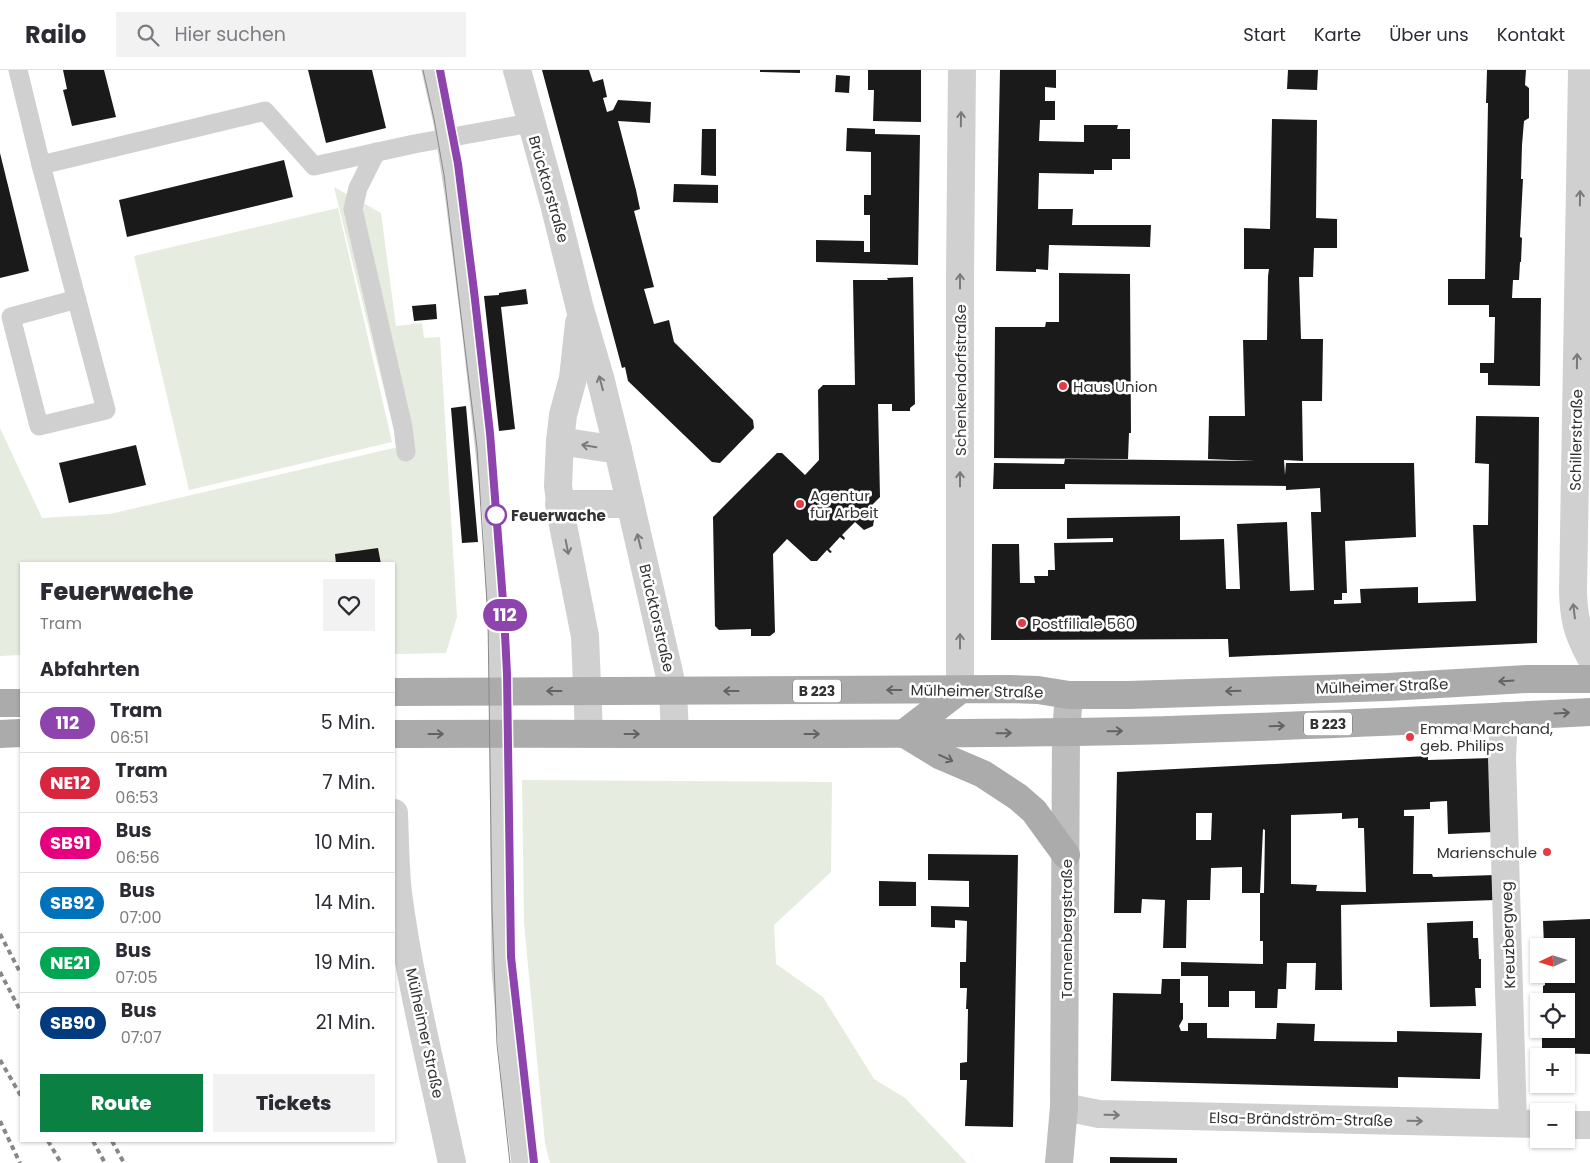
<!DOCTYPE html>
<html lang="de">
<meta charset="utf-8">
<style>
:root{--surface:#fff;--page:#f2f2f3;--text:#2b2b33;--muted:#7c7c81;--line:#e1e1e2;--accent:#0b8043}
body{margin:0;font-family:Poppins,sans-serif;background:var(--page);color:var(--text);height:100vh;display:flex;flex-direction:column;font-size:19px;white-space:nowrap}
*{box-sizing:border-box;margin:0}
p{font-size:16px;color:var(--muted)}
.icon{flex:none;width:28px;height:28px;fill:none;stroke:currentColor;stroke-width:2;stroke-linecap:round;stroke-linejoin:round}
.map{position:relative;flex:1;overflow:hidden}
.drawer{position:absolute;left:20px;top:492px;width:375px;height:580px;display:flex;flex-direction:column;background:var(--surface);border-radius:0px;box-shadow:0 1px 4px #0004}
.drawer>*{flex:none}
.badge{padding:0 10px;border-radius:16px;font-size:18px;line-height:32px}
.needle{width:32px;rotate:266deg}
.buttons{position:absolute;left:1530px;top:868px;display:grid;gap:10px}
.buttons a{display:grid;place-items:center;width:45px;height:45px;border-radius:0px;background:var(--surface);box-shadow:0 1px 4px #0004;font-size:25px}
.map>.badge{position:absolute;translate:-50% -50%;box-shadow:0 0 0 2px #fff}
h2{padding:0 20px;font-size:19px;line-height:45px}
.round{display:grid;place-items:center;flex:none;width:52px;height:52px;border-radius:0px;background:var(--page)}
.headline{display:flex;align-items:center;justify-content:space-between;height:85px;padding:0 20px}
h1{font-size:24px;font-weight:800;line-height:38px}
.button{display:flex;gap:10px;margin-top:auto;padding:10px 20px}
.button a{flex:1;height:58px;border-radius:0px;background:var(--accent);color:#fff;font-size:20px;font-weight:800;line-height:58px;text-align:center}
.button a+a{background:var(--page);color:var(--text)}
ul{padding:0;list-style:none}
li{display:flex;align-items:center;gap:15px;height:60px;padding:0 20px;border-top:1px solid var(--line)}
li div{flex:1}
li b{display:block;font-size:19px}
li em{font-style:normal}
li .badge{min-width:55px;font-weight:700;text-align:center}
header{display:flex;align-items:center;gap:30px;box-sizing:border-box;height:70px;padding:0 25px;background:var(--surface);border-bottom:1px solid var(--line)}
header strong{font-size:24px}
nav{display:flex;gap:28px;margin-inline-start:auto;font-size:18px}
.search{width:350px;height:45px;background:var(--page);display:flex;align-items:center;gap:12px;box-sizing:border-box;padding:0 18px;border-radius:0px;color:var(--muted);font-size:19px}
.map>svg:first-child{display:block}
.green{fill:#e6ecdf}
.building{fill:#1a1a1a;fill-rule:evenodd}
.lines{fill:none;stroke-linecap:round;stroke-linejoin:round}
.lane{stroke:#d0d0d0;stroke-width:19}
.street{stroke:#d0d0d0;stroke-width:28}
.secondary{stroke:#bdbdbd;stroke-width:28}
.primary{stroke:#ababab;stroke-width:28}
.tram{stroke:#888;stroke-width:1}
.rail{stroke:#888;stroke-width:4;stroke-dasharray:5 4;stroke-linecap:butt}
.oneway{stroke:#7a7a7a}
.oneway2{stroke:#636363}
.line-casing{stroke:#fff;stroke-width:11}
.line{stroke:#8e44ad;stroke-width:8}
.poi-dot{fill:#e63946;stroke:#fff;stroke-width:2}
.stop-dot{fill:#fff;stroke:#8e44ad;stroke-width:2.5}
.labels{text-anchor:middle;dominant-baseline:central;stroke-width:5;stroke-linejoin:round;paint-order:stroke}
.shield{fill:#fff;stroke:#707070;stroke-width:1}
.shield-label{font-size:14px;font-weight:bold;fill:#333}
.street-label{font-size:15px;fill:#333;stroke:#fff}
.poi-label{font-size:15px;fill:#333;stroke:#fff;text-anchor:start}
.stop-label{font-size:15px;font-weight:bold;fill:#333;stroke:#fff;text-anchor:start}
</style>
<header>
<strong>Railo</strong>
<div class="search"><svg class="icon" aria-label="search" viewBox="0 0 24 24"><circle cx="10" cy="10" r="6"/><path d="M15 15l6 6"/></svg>Hier suchen</div>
<nav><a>Start</a><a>Karte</a><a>Über uns</a><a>Kontakt</a></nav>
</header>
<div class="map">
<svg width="1590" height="1093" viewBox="0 0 1590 1093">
<rect width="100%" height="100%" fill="#fff"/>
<g class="green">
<path d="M334 117 381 143 396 256 422 253 424 268 440 267 457 547 446 583 394 584V494H21V585L0 586V358L42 448 110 444 398 377Z"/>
<path d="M338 138 392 372 189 420 134 186Z"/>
<path d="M522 710 832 712 831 802 774 855 776 894 823 927 874 1009 905 1028 967 1093H550L545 1073 524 853Z"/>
</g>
<g class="building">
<path d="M63 0H104L116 47 72 56 63 20 67 19Z"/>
<path d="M308 0H372L386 58 326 73Z"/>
<path d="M542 0H589L593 12 603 9 607 27 603 28 607 42 613 40 618 30 651 32 650 53 618 51 636 120 640 139 634 141 654 217 644 219 654 254 669 250 674 272 753 350 754 358 720 393 712 392 628 311 625 297 622 298Z"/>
<path d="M760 0H800V3L760 2Z"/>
<path d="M868 0H921V52L873 51 874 20H868Z"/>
<path d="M1000 0H1056V18L1045 17V31H1055V50H1040L1039 71 1084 72V55H1118L1117 59H1130V89H1112V100H1094V104L1039 103 1038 139H1073L1072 155H1151L1150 177 1049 175 1048 200 1036 199V202L996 201Z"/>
<path d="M1288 0H1318L1317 20 1287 19Z"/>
<path d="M1487 0H1526L1525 15 1529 18V48L1524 51 1522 75 1521 109H1523L1520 167 1522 168 1521 192H1520L1519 210H1513L1512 228H1541L1540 316 1488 315V303H1480V293H1494L1495 247H1489V235H1448V209H1485L1488 33H1486Z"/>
<path d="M836 5 850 6 849 23 835 22Z"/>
<path d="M1272 49 1317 50 1316 148 1337 149V178H1314L1313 207H1299L1301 269H1323L1322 331H1302L1303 391 1284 390 1285 405 1286 393H1414L1416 467 1345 471 1347 523H1342V530H1334V534L1361 533 1360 519 1418 517V533L1476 531 1473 455H1488L1489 394 1475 393 1476 346 1539 347 1537 573 1229 587 1228 569 991 570 992 474H1019L1020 513H1035L1034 506H1048V500H1055L1054 473 1113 472V468L1067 469V448L1180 446V470L1224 469 1226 519H1240L1237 454 1287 452 1290 521 1314 520 1311 442H1321L1320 418 1286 420V416L1065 414V419H993L994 393 1064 394 1065 389 1255 391 1208 389 1209 346H1245L1243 270H1267L1268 206 1269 199H1244V158L1270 159Z"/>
<path d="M847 58 875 59V64L920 65 918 195 816 192V170L864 171V182H870V145H864V125H871V82L846 81Z"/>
<path d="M702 59H716V106L701 105Z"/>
<path d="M0 83 29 201 0 208Z"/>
<path d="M284 90 293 127 127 167 119 130Z"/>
<path d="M674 114 718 115V133L673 132Z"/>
<path d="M1059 203 1130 204 1131 363H1129L1128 389 994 388 995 257H1045L1046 252H1059Z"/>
<path d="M913 207 915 334 910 338V341H892V334H878L880 427 866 441 873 447 874 450 873 456 864 460 855 452 842 465 845 468 844 470 840 467 829 479 832 482 830 483 827 480 817 491H811L787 469 773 484 775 562 770 566H751V559L719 560 715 556 713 447 777 383H782L805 405 819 390 818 320 823 315H855L853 210H888L887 208Z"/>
<path d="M526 219 528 234 501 237 515 359 499 361 484 226 499 225V223Z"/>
<path d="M436 234 437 249 414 251 412 236Z"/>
<path d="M466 336 478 472 462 473 451 338Z"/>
<path d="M136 375 146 415 69 433 59 393Z"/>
<path d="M378 478 381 494H336L335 484Z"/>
<path d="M1428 686V690L1491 688 1494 762 1448 764 1447 731 1430 732V739L1404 740V746H1414L1413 804H1432L1433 807 1495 805 1496 830 1341 835 1342 920H1315L1316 893H1287L1286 919H1278L1277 938H1255V921H1229V937H1208V906H1181V892L1263 894V871H1260V823H1264L1265 760 1263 759 1260 823H1242V797L1211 798 1210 830H1187L1186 878H1163L1165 830 1142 829 1141 843H1114L1117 702ZM1196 743H1212L1211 770H1196ZM1342 743V749L1358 748V758H1364L1366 822 1316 821 1317 815 1291 814V745Z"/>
<path d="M928 784 1018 785 1013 1057 965 1056 967 1010H960V993L967 992 968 939H966L967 918H960V892H966L967 851 955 850V858L931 857V836L969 837V811L928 810Z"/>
<path d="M879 811 916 812V836H879Z"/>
<path d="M1590 849V984L1542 983V959H1566V931H1543V916L1545 915V904H1566V876H1544L1543 851Z"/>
<path d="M1473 851V868H1478L1479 889H1481V918H1475L1476 936 1430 937 1427 853Z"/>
<path d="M1162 909H1180V933H1183V949L1179 956 1181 961H1188V953H1207V968L1276 969 1277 953 1315 954 1314 971 1397 972V961L1482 963 1480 1009 1398 1007V1018L1111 1011 1113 923 1161 924Z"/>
<path d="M1110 1087 1177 1088V1093H1110Z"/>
</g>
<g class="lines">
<g class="lane">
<path d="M18 0 41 95 106 340 39 356 11 247 77 229"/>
<path d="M431 0 443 53 455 130 470 248 492 446 498 577 501 900 511 1014 521 1093"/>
<path d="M376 82 358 118 353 139 403 357 406 382"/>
<path d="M41 95 265 41 314 96 414 74 530 53"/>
</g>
<g class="street">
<path d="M517 0 554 134 580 239 601 311 618 380 673 620 675 664"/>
<path d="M1582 0 1573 522C1574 549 1577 562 1590 586"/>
<path d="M579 253 573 308 563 345 560 371 558 416 563 455 585 566 589 664"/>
<path d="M560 371 618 380"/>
<path d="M559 434H630"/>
<path d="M960 620V206L962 0"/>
<path d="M1504 646 1502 688 1513 1053"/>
<path d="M394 743C395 769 395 796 398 823 410 914 433 1003 452 1093"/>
<path d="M1064 1037 1099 1044 1539 1054"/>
<path d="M1566 1055H1590"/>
</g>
<path class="secondary" d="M1059 1093 1064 1037 1066 662 1069 625"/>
<g class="primary">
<path d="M394 622 1009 619 1038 620 1069 625H1128L1388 617 1527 609H1590"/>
<path d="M0 633H21"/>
<path d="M0 664 21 663"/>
<path d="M394 664C638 663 883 666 1127 661 1282 657 1436 650 1590 642"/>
<path d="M903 664 960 620"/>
<path d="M905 664 941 686 983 704 1018 727 1034 741 1066 785"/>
</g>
<g class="tram">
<path d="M423 0 434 49 444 105 477 378 488 548 492 840 497 974 510 1093"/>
<path d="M440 0 458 94 488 344 505 544 507 604 511 887 534 1093"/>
</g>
<g class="rail">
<path d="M0 864 21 904"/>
<path d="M0 902 21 942"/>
<path d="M0 990 21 1026"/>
<path d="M0 1051 20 1093"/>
<path d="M48 1071 61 1093"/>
<path d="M93 1071 105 1093"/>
<path d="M112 1071 124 1093"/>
</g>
</g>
<defs><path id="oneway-shaft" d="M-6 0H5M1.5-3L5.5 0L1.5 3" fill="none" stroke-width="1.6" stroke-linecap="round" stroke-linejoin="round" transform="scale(1.25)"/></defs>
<g class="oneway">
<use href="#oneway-shaft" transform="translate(961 49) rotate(-89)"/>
<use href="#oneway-shaft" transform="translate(1580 128) rotate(-89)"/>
<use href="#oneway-shaft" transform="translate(960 211) rotate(-90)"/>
<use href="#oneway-shaft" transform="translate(1577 291) rotate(-89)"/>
<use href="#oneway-shaft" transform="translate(601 313) rotate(-105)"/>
<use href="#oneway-shaft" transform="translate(589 376) rotate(-171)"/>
<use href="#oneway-shaft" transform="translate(960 409) rotate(-90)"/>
<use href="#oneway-shaft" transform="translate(639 471) rotate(-104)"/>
<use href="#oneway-shaft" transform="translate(567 477) rotate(79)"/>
<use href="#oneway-shaft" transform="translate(1574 541) rotate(-97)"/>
<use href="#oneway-shaft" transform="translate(960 571) rotate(-90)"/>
<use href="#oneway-shaft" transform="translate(1112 1045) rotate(1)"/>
<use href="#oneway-shaft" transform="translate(1415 1051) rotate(1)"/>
</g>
<g class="oneway2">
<use href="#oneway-shaft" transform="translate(1506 611) rotate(176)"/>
<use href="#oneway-shaft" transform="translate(894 620) rotate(180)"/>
<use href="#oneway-shaft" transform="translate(554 621) rotate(180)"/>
<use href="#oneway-shaft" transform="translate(731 621) rotate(180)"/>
<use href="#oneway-shaft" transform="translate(1233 621) rotate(178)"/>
<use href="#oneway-shaft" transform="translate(1562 643) rotate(-3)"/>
<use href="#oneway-shaft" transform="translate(1277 656) rotate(-2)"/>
<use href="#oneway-shaft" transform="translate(1115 661) rotate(-1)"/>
<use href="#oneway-shaft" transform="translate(1004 663) rotate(-1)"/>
<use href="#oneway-shaft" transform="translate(436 664)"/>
<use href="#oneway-shaft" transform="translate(632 664)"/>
<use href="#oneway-shaft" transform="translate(812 664)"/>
<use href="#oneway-shaft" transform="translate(946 688) rotate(25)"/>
</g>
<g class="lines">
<g class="line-casing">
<path id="line" d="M440 0 458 94 474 221 490 363 504 544 507 604 511 887 534 1093"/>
</g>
<use href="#line" class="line"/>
</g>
<g class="poi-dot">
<circle cx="1063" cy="316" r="5"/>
<circle cx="800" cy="434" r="5"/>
<circle cx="1022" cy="553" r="5"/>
<circle cx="1410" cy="667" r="5"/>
<circle cx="1547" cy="782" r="5"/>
</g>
<circle class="stop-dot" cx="496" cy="445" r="10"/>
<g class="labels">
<g class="shield">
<rect x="793" y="609.5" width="48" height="23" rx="4"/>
<rect x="1304" y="642.5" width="48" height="23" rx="4"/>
</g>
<g class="shield-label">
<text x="817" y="621">B 223</text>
<text x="1328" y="654">B 223</text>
</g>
<g class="street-label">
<text transform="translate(549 119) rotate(74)">Brücktorstraße</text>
<text transform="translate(960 310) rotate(-90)">Schenkendorfstraße</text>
<text transform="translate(1576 370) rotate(-89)">Schillerstraße</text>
<text transform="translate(657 548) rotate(77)">Brücktorstraße</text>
<text transform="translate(1382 616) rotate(-2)">Mülheimer Straße</text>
<text transform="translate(977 621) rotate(1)">Mülheimer Straße</text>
<text transform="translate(1066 859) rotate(-90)">Tannenbergstraße</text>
<text transform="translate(1508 865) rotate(-92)">Kreuzbergweg</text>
<text transform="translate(425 963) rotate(78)">Mülheimer Straße</text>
<text transform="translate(1301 1049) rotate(1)">Elsa-Brändström-Straße</text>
</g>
<g class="poi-label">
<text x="1073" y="316">Haus Union</text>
<text x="810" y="425">Agentur<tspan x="810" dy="17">für Arbeit</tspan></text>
<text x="1032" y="553">Postfiliale 560</text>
<text x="1420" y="658">Emma Marchand,<tspan x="1420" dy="17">geb. Philips</tspan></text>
<text x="1537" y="782" text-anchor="end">Marienschule</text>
</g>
<g class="stop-label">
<text x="511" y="445">Feuerwache</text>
</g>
</g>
</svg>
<div class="buttons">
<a><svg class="needle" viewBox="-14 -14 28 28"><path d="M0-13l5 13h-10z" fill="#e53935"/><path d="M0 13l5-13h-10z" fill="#7c7c81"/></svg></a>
<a><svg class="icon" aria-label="locate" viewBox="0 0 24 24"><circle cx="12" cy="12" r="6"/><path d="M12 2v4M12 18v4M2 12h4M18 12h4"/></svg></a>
<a>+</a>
<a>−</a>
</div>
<b class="badge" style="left:505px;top:545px;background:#8e44ad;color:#fff">112</b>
<section class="drawer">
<div class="headline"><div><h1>Feuerwache</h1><p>Tram</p></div><a class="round"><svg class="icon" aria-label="heart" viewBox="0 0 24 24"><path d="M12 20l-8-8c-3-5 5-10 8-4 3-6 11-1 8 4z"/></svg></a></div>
<h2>Abfahrten</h2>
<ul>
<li><span class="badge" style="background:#8e44ad;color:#fff">112</span><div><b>Tram</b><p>06:51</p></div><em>5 Min.</em></li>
<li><span class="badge" style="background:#d7263d;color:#fff">NE12</span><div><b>Tram</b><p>06:53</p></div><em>7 Min.</em></li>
<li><span class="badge" style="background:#e6007e;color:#fff">SB91</span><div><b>Bus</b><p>06:56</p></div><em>10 Min.</em></li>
<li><span class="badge" style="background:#0072bc;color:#fff">SB92</span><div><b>Bus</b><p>07:00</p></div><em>14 Min.</em></li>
<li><span class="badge" style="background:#00a651;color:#fff">NE21</span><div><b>Bus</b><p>07:05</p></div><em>19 Min.</em></li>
<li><span class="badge" style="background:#003b80;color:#fff">SB90</span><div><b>Bus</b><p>07:07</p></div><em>21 Min.</em></li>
</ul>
<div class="button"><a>Route</a><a>Tickets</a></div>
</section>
</div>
